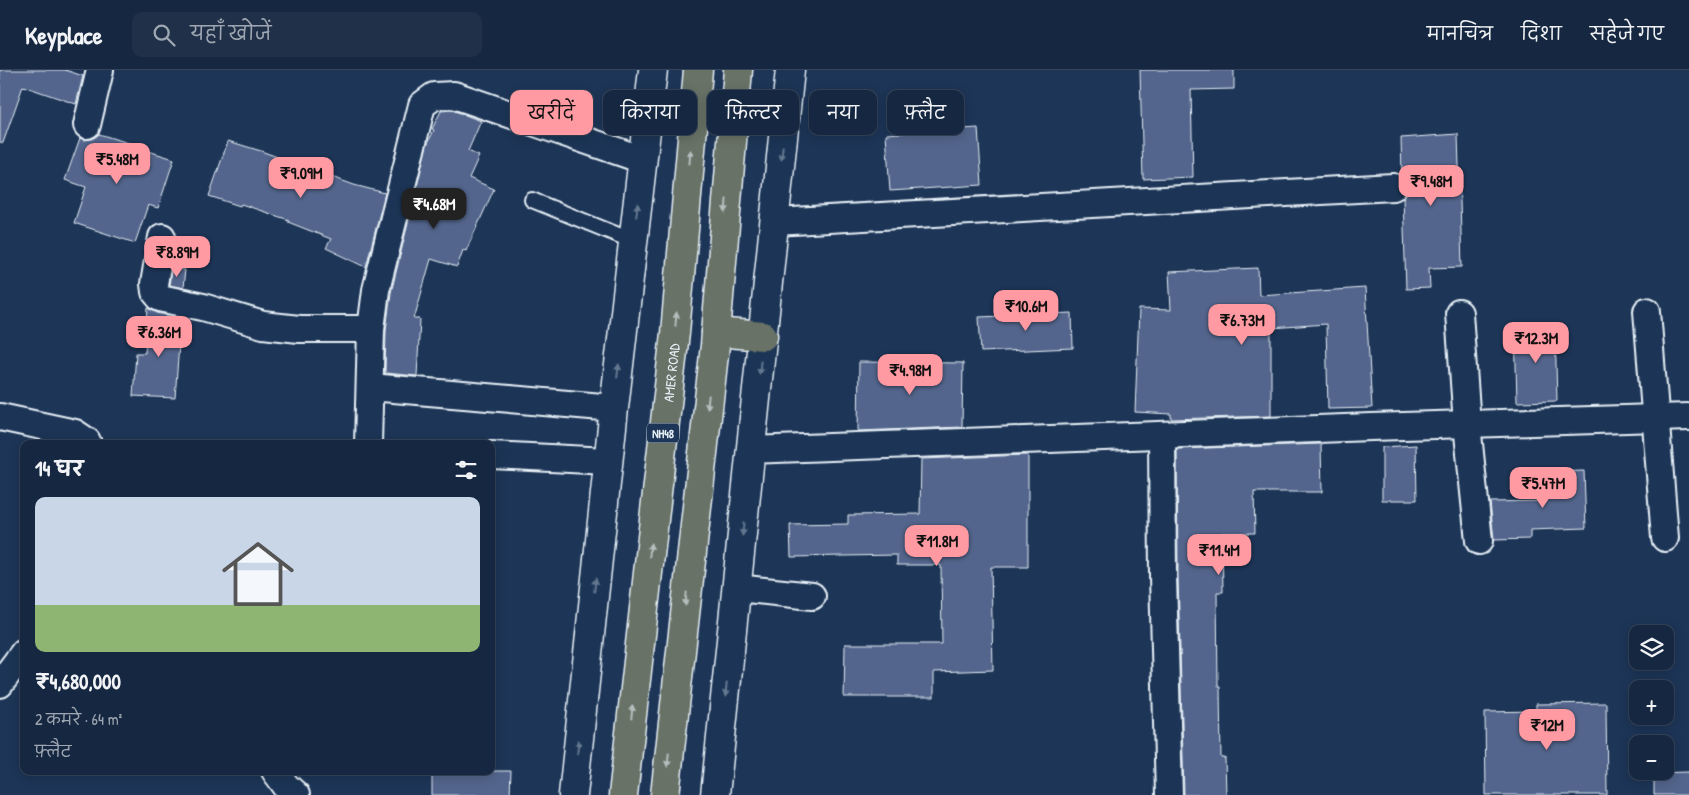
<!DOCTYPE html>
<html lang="hi">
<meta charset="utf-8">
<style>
body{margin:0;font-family:"Patrick Hand","Playpen Sans Deva",sans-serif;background:#1f3048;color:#f1f3f6;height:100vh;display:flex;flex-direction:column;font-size:19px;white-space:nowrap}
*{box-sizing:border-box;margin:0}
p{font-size:16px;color:#9ea6b1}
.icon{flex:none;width:28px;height:28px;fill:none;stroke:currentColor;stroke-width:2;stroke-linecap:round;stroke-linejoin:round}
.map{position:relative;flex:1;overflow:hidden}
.details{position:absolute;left:20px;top:370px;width:475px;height:335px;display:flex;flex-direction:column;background:#162841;border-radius:10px;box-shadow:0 2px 12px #0003,0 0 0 1px #35445a}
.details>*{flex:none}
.banner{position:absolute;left:510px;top:20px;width:475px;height:45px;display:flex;gap:10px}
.fabs{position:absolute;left:1629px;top:555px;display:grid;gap:10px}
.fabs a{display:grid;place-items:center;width:45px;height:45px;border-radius:10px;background:#162841;box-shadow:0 2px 12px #0003,0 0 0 1px #35445a;font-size:25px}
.price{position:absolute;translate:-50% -42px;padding:0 11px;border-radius:10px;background:#ff9aa2;color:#111;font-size:16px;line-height:32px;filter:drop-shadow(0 1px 2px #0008)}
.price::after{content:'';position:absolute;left:50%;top:30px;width:15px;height:11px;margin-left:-8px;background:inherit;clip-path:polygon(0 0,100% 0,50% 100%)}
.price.on{background:#222;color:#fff}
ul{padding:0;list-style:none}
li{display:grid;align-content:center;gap:10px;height:265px;padding:0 15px}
li span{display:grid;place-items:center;height:155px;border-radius:10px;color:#555}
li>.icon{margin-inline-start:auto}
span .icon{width:90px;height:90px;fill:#fffc;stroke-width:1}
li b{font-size:21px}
h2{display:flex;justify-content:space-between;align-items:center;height:60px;padding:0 15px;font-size:21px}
.tag{padding:0 18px;border-radius:10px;background:#162841;box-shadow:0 2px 12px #0003,0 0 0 1px #35445a;font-size:18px;line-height:45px}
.tag.on{background:#ff9aa2;color:#111}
header{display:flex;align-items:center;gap:30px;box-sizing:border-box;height:70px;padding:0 25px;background:#162841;border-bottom:1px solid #35445a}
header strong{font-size:24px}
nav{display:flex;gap:28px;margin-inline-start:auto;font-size:18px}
.search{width:350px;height:45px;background:#1f3048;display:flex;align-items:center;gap:12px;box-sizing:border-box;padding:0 18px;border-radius:10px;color:#9ea6b1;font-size:19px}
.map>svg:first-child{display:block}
</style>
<header>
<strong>Keyplace</strong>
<div class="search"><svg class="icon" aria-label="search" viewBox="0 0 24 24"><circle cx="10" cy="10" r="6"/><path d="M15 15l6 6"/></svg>यहाँ खोजें</div>
<nav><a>मानचित्र</a><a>दिशा</a><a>सहेजे गए</a></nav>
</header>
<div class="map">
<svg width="1689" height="725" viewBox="0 0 1689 725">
<rect width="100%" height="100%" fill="#1d3557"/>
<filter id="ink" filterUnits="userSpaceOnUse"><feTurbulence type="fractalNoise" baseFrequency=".02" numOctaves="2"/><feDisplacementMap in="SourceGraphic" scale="10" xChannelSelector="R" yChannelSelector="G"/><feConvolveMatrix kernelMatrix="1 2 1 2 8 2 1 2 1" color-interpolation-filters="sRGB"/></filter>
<g filter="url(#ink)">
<g fill="#52658c" stroke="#e8f1f8">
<polygon points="0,0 65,0 83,6 76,34 23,16 3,73 0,72"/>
<polygon points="1140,0 1234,0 1234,19 1191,20 1193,107 1143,109"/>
<polygon points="452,40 481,51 468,81 479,86 469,108 494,119 466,181 463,180 457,197 431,189 414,249 420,249 417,306 385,303 386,260 391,223 427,75 434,60 432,59 441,41"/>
<polygon points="978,58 982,115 890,121 886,64"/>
<polygon points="99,64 145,78 145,80 174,89 158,138 148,135 135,173 74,153 86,117 65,110 80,68 84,70 91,69"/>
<polygon points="1458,64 1462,197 1429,198 1430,218 1406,219 1403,128 1407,123 1408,117 1406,109 1402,105 1401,68"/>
<polygon points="228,71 261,81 354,115 385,123 366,197 326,178 331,169 288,152 289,150 241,134 240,136 209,126"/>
<polygon points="172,197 185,200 183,218 169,215"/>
<polygon points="1258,198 1259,225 1365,218 1372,338 1328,339 1326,254 1271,258 1271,346 1171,349 1171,344 1135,342 1139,239 1171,240 1169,202"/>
<polygon points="148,238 157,243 181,248 175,328 133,326 136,283 145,283"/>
<polygon points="1072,243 1073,278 981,282 979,247"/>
<polygon points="1555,257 1557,331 1517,332 1515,258"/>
<polygon points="859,292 963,293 962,357 858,361"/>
<polygon points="1321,374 1322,422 1254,422 1255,463 1222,463 1223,522 1217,522 1218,616 1220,616 1221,688 1225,688 1226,725 1184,725 1178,506 1177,379"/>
<polygon points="1416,375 1417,430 1382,430 1382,377"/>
<polygon points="1028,385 1028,497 991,497 993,600 934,602 934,627 844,627 845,574 942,574 941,495 897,495 897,485 791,487 790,455 848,454 848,445 920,444 921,389"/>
<polygon points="1584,401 1586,458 1530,460 1530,469 1494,470 1490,432 1547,431 1546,402"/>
<polygon points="1606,633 1607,725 1486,725 1485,642 1536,641 1536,634"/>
<polygon points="432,701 511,701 510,725 432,725"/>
<polygon points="1689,702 1689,725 1654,725 1654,703"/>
</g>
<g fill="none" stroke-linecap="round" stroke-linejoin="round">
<defs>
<polyline id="service" points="532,130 633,171"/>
<g id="minor">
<polyline points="87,55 100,0"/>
<polyline points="775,152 1393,117"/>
<polyline points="162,167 154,214 155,222 160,228 203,237 263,255 299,259 371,259"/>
<polyline points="1647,241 1665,468"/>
<polyline points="1459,243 1467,354 1479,471"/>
<polyline points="370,317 614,338"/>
<polyline points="0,347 75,363 87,371 88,374"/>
<polyline points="1162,365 1163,506 1169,725"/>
<polyline points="368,374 371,259 376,220 422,35 434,26 454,25 643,90"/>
<polyline points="751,380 1371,357 1689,347"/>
<polyline points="491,385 608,391"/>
<polyline points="737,518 812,526"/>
<polyline points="0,614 24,582"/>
<polyline points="275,701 286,716 296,725"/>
</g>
<g id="tertiary">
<polyline points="573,725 614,338 653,0"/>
<polyline points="715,725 790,0"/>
</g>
<g id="trunk">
<polyline points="716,262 763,266"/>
<path id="s1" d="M623,725L675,263L698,0"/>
<polyline points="665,725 715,275 738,0"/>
</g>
</defs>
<use href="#service" stroke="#e8f1f8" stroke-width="18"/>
<use href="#minor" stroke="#e8f1f8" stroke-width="30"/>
<use href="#tertiary" stroke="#e8f1f8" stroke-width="31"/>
<use href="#trunk" stroke="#e8f1f8" stroke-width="31"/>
<use href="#service" stroke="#1d3557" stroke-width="14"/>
<use href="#minor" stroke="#1d3557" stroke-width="26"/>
<use href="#tertiary" stroke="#1d3557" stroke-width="28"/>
<use href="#trunk" stroke="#687266" stroke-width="28"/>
</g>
<defs><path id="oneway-solid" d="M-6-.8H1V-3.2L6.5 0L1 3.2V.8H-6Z" transform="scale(1.25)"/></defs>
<g fill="#64778f">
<use href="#oneway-solid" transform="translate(782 83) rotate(96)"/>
<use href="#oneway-solid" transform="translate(637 140) rotate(-83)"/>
<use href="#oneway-solid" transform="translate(760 297) rotate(96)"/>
<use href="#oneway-solid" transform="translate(618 301) rotate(-83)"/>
<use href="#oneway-solid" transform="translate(743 459) rotate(96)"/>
<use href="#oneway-solid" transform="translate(595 515) rotate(-84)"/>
<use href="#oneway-solid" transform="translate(726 620) rotate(96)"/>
<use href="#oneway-solid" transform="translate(578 677) rotate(-84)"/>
</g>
<g fill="#b5bebe">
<use href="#oneway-solid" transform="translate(690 87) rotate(-85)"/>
<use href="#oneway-solid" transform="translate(726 136) rotate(95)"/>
<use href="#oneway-solid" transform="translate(676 249) rotate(-85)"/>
<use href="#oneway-solid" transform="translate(708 332) rotate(96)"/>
<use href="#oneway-solid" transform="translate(650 480) rotate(-84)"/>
<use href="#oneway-solid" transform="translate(686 529) rotate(96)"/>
<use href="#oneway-solid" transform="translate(632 642) rotate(-84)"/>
<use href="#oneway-solid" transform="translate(668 690) rotate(96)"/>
</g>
</g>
<g text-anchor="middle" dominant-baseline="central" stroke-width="4" stroke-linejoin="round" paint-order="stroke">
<rect fill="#1d3557" stroke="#abb9c8" stroke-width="1" x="647" y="353.5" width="32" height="19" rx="4"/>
<g font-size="12" font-weight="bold" fill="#e8f1f8">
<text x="663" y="363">NH48</text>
</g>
<g font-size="14" fill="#e8f1f8" stroke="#1d3557">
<text stroke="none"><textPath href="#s1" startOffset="425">AMER ROAD</textPath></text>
</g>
</g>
</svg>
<div class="fabs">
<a><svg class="icon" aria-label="layers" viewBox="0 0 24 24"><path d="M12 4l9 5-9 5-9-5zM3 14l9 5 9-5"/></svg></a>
<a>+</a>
<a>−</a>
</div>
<b class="price" style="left:117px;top:115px">₹5.48M</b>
<b class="price" style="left:301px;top:129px">₹9.09M</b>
<b class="price" style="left:1431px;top:137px">₹9.48M</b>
<b class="price on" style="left:434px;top:160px">₹4.68M</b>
<b class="price" style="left:177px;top:208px">₹8.89M</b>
<b class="price" style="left:1026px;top:262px">₹10.6M</b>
<b class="price" style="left:1242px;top:276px">₹6.73M</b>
<b class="price" style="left:159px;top:288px">₹6.36M</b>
<b class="price" style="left:1536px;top:294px">₹12.3M</b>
<b class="price" style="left:910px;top:326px">₹4.98M</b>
<b class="price" style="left:1543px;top:439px">₹5.47M</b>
<b class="price" style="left:937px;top:497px">₹11.8M</b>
<b class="price" style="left:1219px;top:506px">₹11.4M</b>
<b class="price" style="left:1547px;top:681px">₹12M</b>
<div class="banner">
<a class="tag on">खरीदें</a>
<a class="tag">किराया</a>
<a class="tag">फ़िल्टर</a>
<a class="tag">नया</a>
<a class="tag">फ़्लैट</a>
</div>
<section class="details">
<h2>14 घर<svg class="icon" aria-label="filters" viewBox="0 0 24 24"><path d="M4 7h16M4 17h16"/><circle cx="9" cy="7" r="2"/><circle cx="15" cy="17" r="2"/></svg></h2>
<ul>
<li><span style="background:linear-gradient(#c9d6e8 70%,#8fb573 0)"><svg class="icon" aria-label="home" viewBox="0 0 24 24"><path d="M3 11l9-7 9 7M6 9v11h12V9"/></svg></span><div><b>₹4,680,000</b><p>2 कमरे · 64 m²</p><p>फ़्लैट</p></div></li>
</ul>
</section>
</div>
